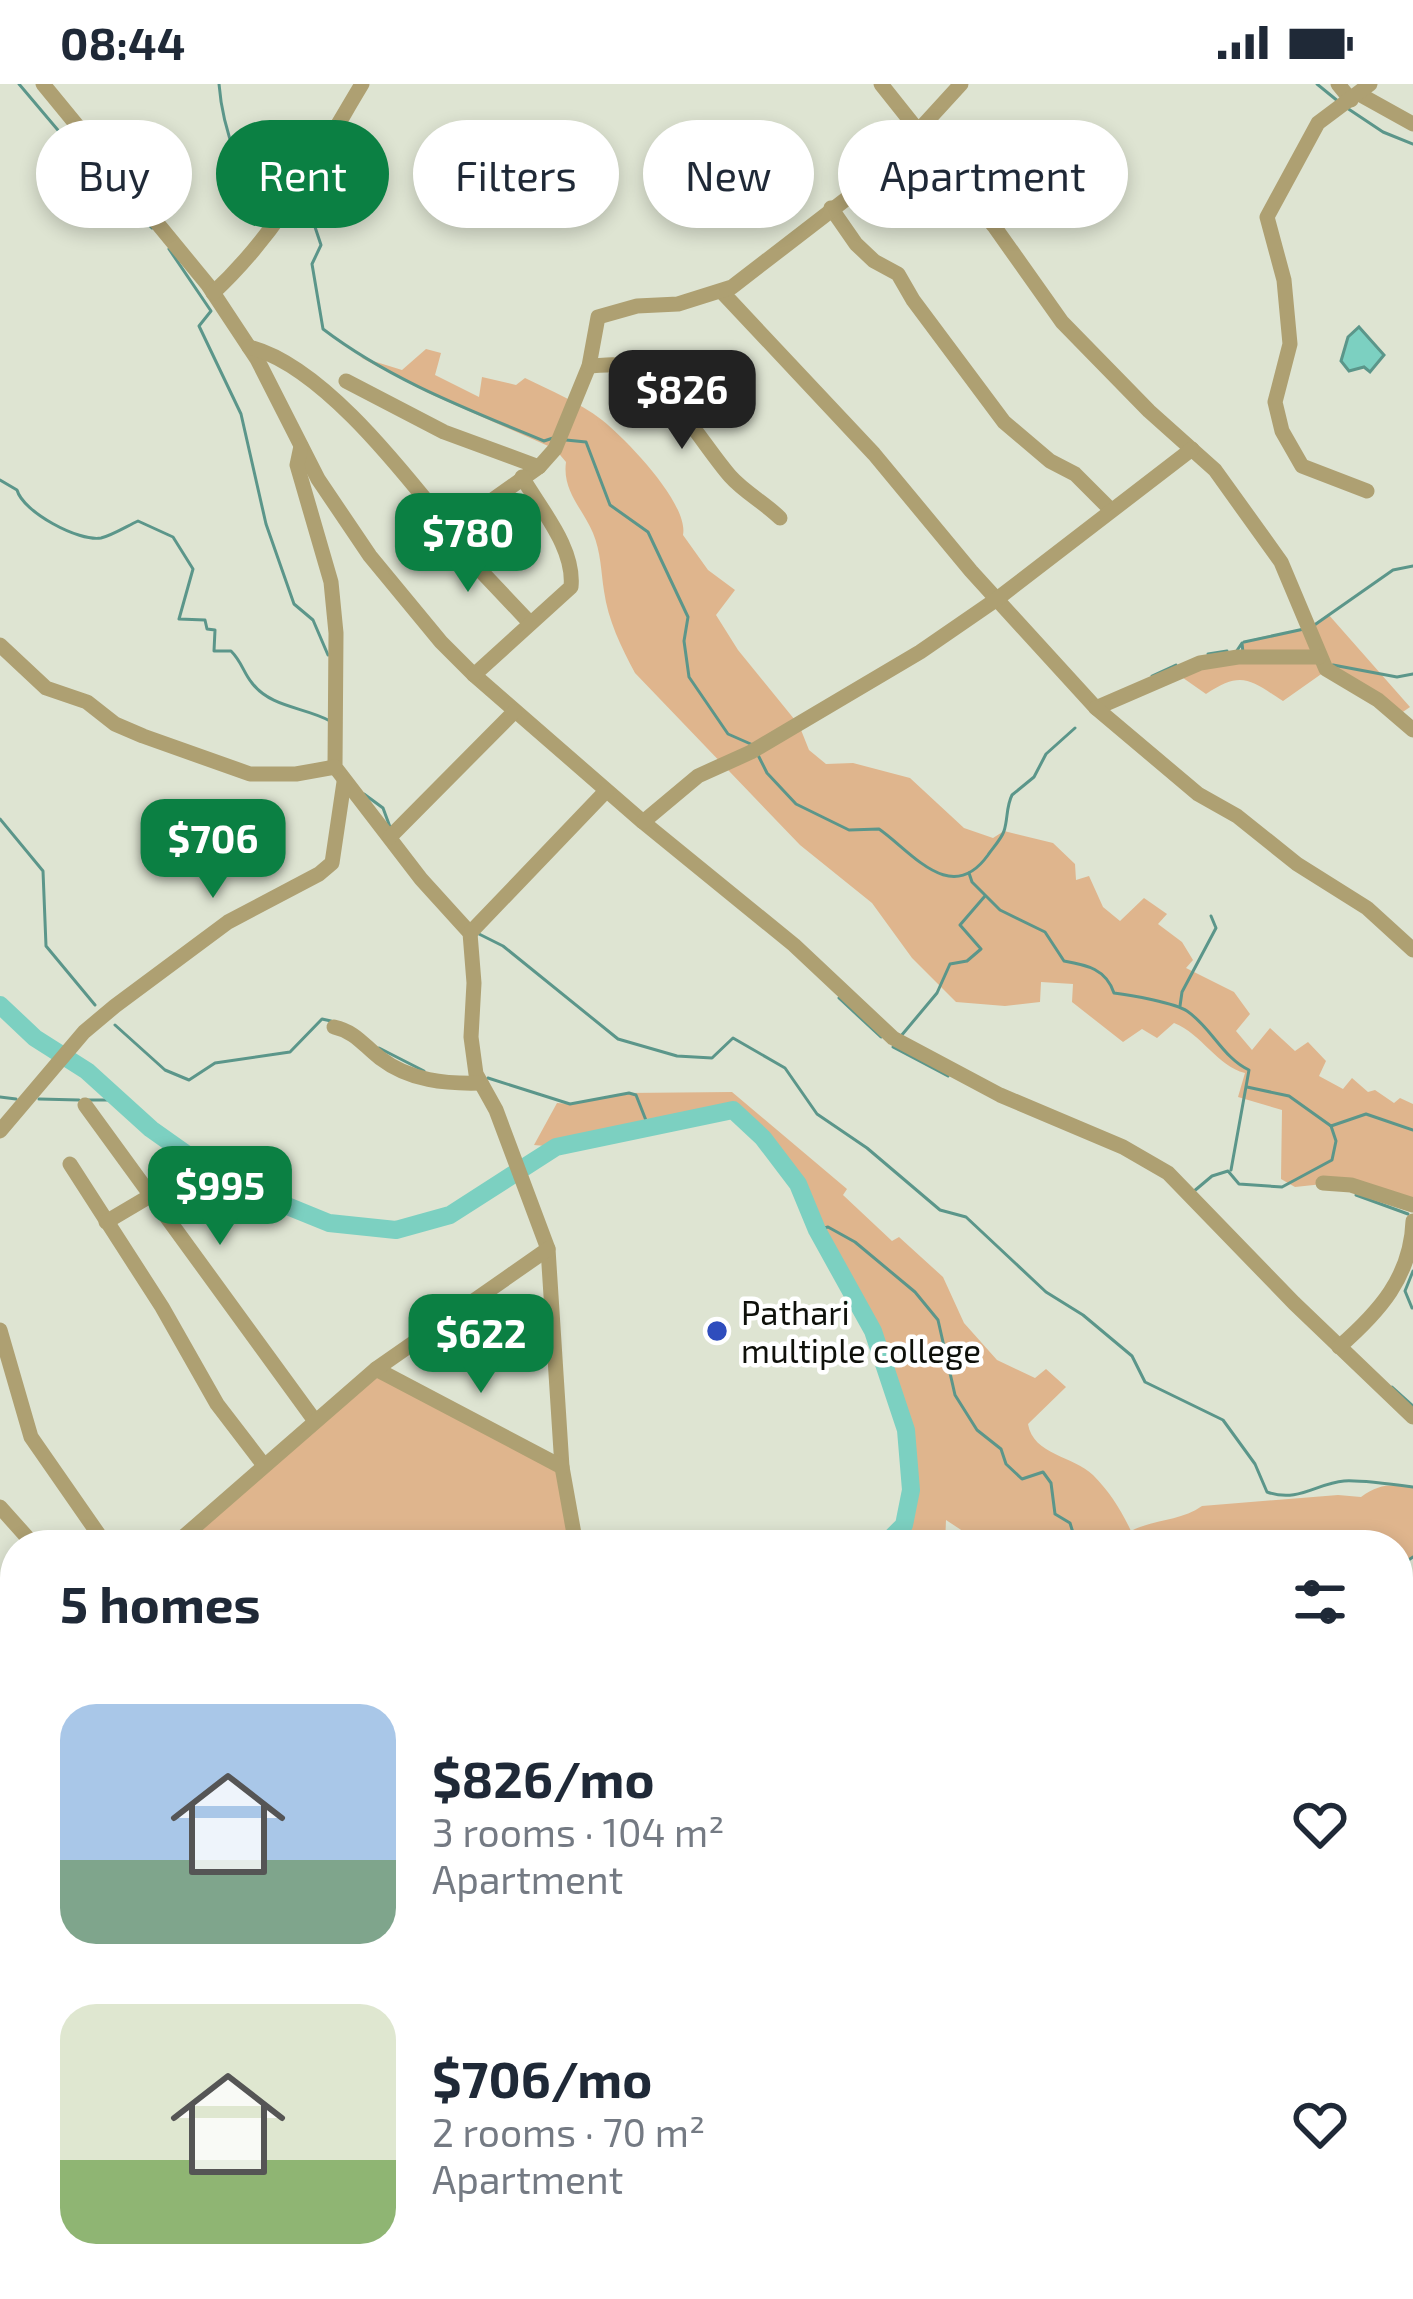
<!DOCTYPE html>
<meta charset="utf-8">
<style>
body{margin:0;font-family:"Exo 2",sans-serif;background:#f6f6f7;color:#1f2937;height:100vh;display:flex;flex-direction:column;font-size:45px;white-space:nowrap}
*{box-sizing:border-box;margin:0}
p{font-size:39px;color:#747a83}
.icon{flex:none;width:66px;height:66px;fill:none;stroke:currentColor;stroke-width:2;stroke-linecap:round;stroke-linejoin:round}
.map{position:relative;flex:1;overflow:hidden}
.sheet{position:absolute;left:0px;top:1446px;width:1413px;height:771px;display:flex;flex-direction:column;background:#fff;border-radius:48px 48px 0 0;box-shadow:0 6px 18px #0003}
.sheet>*{flex:none}
.guide{position:absolute;left:36px;top:36px;width:1341px;height:108px;display:flex;gap:24px}
.price{position:absolute;translate:-50% -102px;padding:0 27px;border-radius:24px;background:#0b8043;color:#fff;font-size:39px;line-height:78px;filter:drop-shadow(0 3px 6px #0008)}
.price::after{content:'';position:absolute;left:50%;top:72px;width:36px;height:27px;margin-left:-18px;background:inherit;clip-path:polygon(0 0,100% 0,50% 100%)}
.price.active{background:#222;color:#fff}
ul{padding:0;list-style:none}
li{display:flex;align-items:center;gap:36px;height:300px;padding:0 60px}
li span{display:grid;place-items:center;flex:none;width:336px;height:240px;border-radius:36px;color:#555}
li>.icon{margin-inline-start:auto}
span .icon{width:144px;height:144px;fill:#fffc;stroke-width:1}
li b{font-size:51px}
h2{display:flex;justify-content:space-between;align-items:center;height:144px;padding:0 60px;font-size:51px}
.chip{padding:0 42px;border-radius:54px;background:#fff;box-shadow:0 6px 18px #0003;font-size:42px;line-height:108px}
.chip.active{background:#0b8043;color:#fff}
.status{display:flex;justify-content:space-between;align-items:center;height:84px;padding:0 60px;background:#fff;direction:ltr}
.status svg{height:33px;fill:currentColor}
.map>svg:first-child{display:block}
</style>
<div class="status"><b>08:44</b><svg viewBox="0 0 49 12"><path d="M0 12V9h3v3zM5 12V6h3v6zM10 12V3h3v9zM15 12V0h3v12zM26 1h20v11H26zM47 4h2v5h-2z"/></svg></div>
<div class="map">
<svg width="1413" height="2215" viewBox="0 0 1413 2215">
<rect width="100%" height="100%" fill="#dee4d2"/>
<g fill="#dfb58d">
<path d="M426,265L441,269L435,291L479,313L482,293L516,301L525,294C551,307 579,318 602,336C626,355 689,420 683,451L708,486L735,506L716,531L738,566L799,641L809,666L826,680L853,679L910,694L964,744L993,754L1004,747L1053,759L1075,780L1076,796L1089,792L1103,823L1120,837L1144,814L1167,830L1158,840L1182,858L1193,876L1186,884L1234,908L1250,930L1236,947L1252,966L1270,944L1295,967L1308,958L1326,977L1319,992L1343,1005L1352,994L1368,1008L1375,1006L1394,1019L1400,1014L1413,1020V1121L1323,1100L1295,1103L1281,1095L1282,1026L1238,1013L1245,989C1217,982 1202,950 1174,939L1157,954L1142,945L1123,958L1072,918L1073,900L1041,898L1040,918L1005,922L956,918L912,874L872,819L800,761L635,589C621,563 608,536 604,507C601,488 601,468 593,449C583,425 562,407 566,378L555,365L428,309L360,273L402,286Z"/>
<path d="M1328,530L1410,623L1397,632L1327,586L1283,617C1250,596 1242,586 1206,610L1176,589L1244,572L1242,559C1272,546 1302,553 1328,530Z"/>
<path d="M732,1008L847,1105L843,1111L892,1157L899,1153L943,1193L964,1239L997,1276L1035,1294L1046,1285L1066,1303L1028,1340C1033,1371 1074,1372 1093,1391C1110,1408 1121,1426 1131,1447C1154,1435 1181,1437 1202,1422L1338,1411L1361,1413C1380,1400 1390,1400 1413,1403V1473L1398,1483V1461H984L946,1436L945,1461H884L904,1441L911,1406L906,1346L873,1247L817,1146L798,1100L763,1054L732,1026L556,1063L534,1061L557,1019L570,1020L626,1009Z"/>
<polygon points="376,1285 562,1383 576,1461 174,1461"/>
<polygon points="1413,1575 1413,1902 1398,1902 1398,1582"/>
</g>
<polygon fill="#c49465" points="1398,1902 1413,1902 1413,2115 1398,2119"/>
<polygon fill="#7cd0c1" stroke="#5b968a" stroke-width="3" points="1359,243 1384,271 1370,288 1364,283 1349,287 1341,277 1348,253"/>
<g fill="none" stroke-linecap="round" stroke-linejoin="round">
<g stroke="#5b968a" stroke-width="3">
<polyline points="19,0 95,90 152,144"/>
<path d="M219,0C222,39 242,110 276,131"/>
<polyline points="1317,0 1339,18"/>
<polyline points="1347,24 1383,48 1413,60"/>
<path d="M285,138L298,134L314,140L321,161L312,180L323,245C390,296 467,325 544,357L553,354"/>
<polyline points="169,165 211,227 199,242 241,330 266,440 294,520 313,536 328,571"/>
<polyline points="566,356 586,358 610,421 648,448 688,533 684,557 689,593 728,650 753,661"/>
<path d="M0,396L17,406C23,428 79,458 101,454C113,451 127,442 138,437L173,453L193,485L179,535L205,536L207,545L215,546L214,567H231C242,578 243,588 252,599C271,624 305,623 330,637"/>
<polyline points="1313,542 1393,486 1413,482"/>
<polyline points="1244,558 1304,545"/>
<polyline points="1236,568 1242,559 1243,569"/>
<polyline points="1208,570 1227,567"/>
<polyline points="1333,581 1397,593 1413,590"/>
<polyline points="1152,592 1176,581"/>
<path d="M757,669L767,689L796,720L849,746L879,745C911,767 951,823 988,771C992,765 1002,754 1004,747C1008,735 1006,723 1012,711L1034,693L1046,670L1075,644"/>
<polyline points="364,710 383,724 390,743"/>
<polyline points="0,735 43,787 46,862 95,921"/>
<path d="M969,789L972,798L1000,826L1045,848L1064,877C1087,881 1106,885 1114,909C1131,911 1175,919 1187,927C1211,943 1223,974 1249,986L1231,1086"/>
<path d="M479,850L503,862L618,955L677,972L712,974L733,954L785,984L817,1030L867,1064L940,1126L966,1133L1046,1208L1083,1231L1132,1272L1145,1298L1223,1336L1255,1380L1267,1408C1299,1419 1317,1399 1344,1397C1358,1396 1398,1401 1413,1403"/>
<polyline points="839,914 881,953"/>
<polyline points="1180,922 1182,908 1216,844 1211,832"/>
<polyline points="115,941 165,986 189,996 215,979 290,968 322,935 331,937"/>
<polyline points="901,952 937,909 950,880 967,877 981,865 960,841 985,812"/>
<polyline points="893,963 948,992"/>
<polyline points="379,964 424,987"/>
<polyline points="488,994 570,1020 629,1009 636,1011 649,1044"/>
<polyline points="1247,1003 1289,1012 1331,1042 1366,1030 1413,1046"/>
<polyline points="0,1013 16,1015"/>
<polyline points="39,1015 79,1016"/>
<polyline points="89,1016 123,1016"/>
<polyline points="1193,1108 1212,1092 1228,1087 1239,1100 1282,1103 1332,1076 1336,1057 1331,1042"/>
<polyline points="1356,1111 1408,1130"/>
<polyline points="817,1146 828,1143 855,1158 915,1208 938,1236 955,1311 977,1346 1001,1365 1006,1380 1022,1395 1043,1388 1051,1399 1055,1430 1070,1439 1074,1452 1072,1461"/>
<polyline points="1412,1224 1405,1207 1413,1187"/>
<polyline points="1392,1303 1413,1322"/>
<polyline points="1398,1483 1413,1473"/>
<polyline points="0,1571 15,1569"/>
<polyline points="1398,1582 1413,1575"/>
<polyline points="1398,1675 1413,1676"/>
</g>
<g stroke="#7cd0c1" stroke-width="18">
<polyline points="0,921 35,954 87,987 151,1045 223,1096 329,1139 396,1146 450,1131 556,1063 733,1026 763,1054 798,1100 817,1146 873,1247 906,1346 911,1406 904,1441 884,1461"/>
<polyline points="1398,2138 1410,2167 1413,2200"/>
</g>
<g stroke="#aea072" stroke-width="15">
<polyline points="43,0 208,201 257,275 318,395 370,472 441,558 473,590 643,738 794,861 893,954 1000,1011 1123,1063 1168,1089 1294,1219 1413,1333"/>
<polyline points="881,0 994,142 1062,238 1149,327 1215,386 1281,478 1326,585 1378,616 1413,646"/>
<polyline points="1338,0 1351,16"/>
<polyline points="1359,10 1413,40"/>
<polyline points="918,47 961,0"/>
<polyline points="831,124 856,160 874,177 898,190 913,216 1004,338 1050,377 1075,390 1110,425"/>
<polyline points="722,208 874,370 971,487 1096,624 1200,579 1238,573 1319,573"/>
<path d="M213,209C278,149 317,75 362,0"/>
<path d="M249,263C322,281 404,389 450,446L539,383L555,365L589,282L598,233L637,222L678,220L732,203L924,55"/>
<path d="M589,282C597,282 609,280 617,281C664,289 701,359 730,392C744,408 765,419 780,434"/>
<polyline points="346,297 444,348 539,383"/>
<polyline points="301,362 297,381 331,498 336,549 335,683 421,795 470,849 474,899 471,953 476,990 496,1026 548,1165 562,1383 576,1461"/>
<polyline points="1367,407 1302,382 1282,347 1275,318 1290,260 1284,196 1267,133 1318,39 1370,0"/>
<polyline points="450,446 480,486 530,539"/>
<polyline points="0,561 46,604 87,618 115,640 143,652 250,690 296,690 335,683"/>
<path d="M474,591L571,503C575,464 541,426 522,393"/>
<polyline points="1096,624 1198,710 1237,732 1297,780 1367,824 1413,866"/>
<polyline points="643,738 698,692 751,668 920,568 997,515 1192,365"/>
<polyline points="390,753 514,628"/>
<polyline points="470,849 606,707"/>
<path d="M334,943C356,948 363,961 380,974C410,997 446,1000 481,999"/>
<polyline points="85,1021 315,1337"/>
<polyline points="0,1047 84,948 115,922 228,838 319,790 332,779 344,698"/>
<polyline points="70,1080 162,1223 217,1320 263,1380"/>
<polyline points="1323,1099 1351,1101 1413,1121"/>
<polyline points="106,1138 150,1112"/>
<polyline points="0,1246 31,1353 106,1461"/>
<path d="M1339,1263C1379,1228 1411,1193 1413,1137"/>
<polyline points="376,1285 562,1383"/>
<polyline points="0,1423 34,1461"/>
<polyline points="174,1461 376,1285 548,1165"/>
<polyline points="0,1614 15,1600"/>
<polyline points="0,1882 15,1869"/>
<polyline points="0,1902 15,1916"/>
<polyline points="0,2092 15,2078"/>
<polyline points="1398,2119 1413,2115"/>
<polyline points="0,2151 7,2157 15,2151"/>
<polyline points="283,2202 294,2215"/>
<polyline points="573,2202 580,2215"/>
<polyline points="797,2202 809,2215"/>
<polyline points="928,2202 939,2215"/>
<polyline points="16,2215 38,2202"/>
<polyline points="402,2215 451,2205 499,2215"/>
<polyline points="888,2215 905,2202"/>
<polyline points="1164,2215 1234,2210 1252,2215"/>
</g>
<g stroke="#7e6918" stroke-width="21">
<polyline points="0,1681 15,1682"/>
<polyline points="1094,2202 1105,2215"/>
</g>
<polyline stroke="#685710" stroke-width="24" points="1392,2215 1413,2199"/>
</g>
<circle fill="#2f4dbd" stroke="#fff" stroke-width="4.5" cx="717" cy="1247" r="12"/>
<g text-anchor="middle" dominant-baseline="central" stroke-width="9" stroke-linejoin="round" paint-order="stroke">
<g font-size="33" fill="#0e100a" stroke="#fff" text-anchor="start">
<text x="741" y="1228">Pathari<tspan x="741" dy="38">multiple college</tspan></text>
</g>
</g>
</svg>
<b class="price active" style="left:682px;top:368px">$826</b>
<b class="price" style="left:468px;top:511px">$780</b>
<b class="price" style="left:213px;top:817px">$706</b>
<b class="price" style="left:220px;top:1164px">$995</b>
<b class="price" style="left:481px;top:1312px">$622</b>
<div class="guide">
<a class="chip">Buy</a>
<a class="chip active">Rent</a>
<a class="chip">Filters</a>
<a class="chip">New</a>
<a class="chip">Apartment</a>
</div>
<section class="sheet">
<h2>5 homes<svg class="icon" aria-label="filters" viewBox="0 0 24 24"><path d="M4 7h16M4 17h16"/><circle cx="9" cy="7" r="2"/><circle cx="15" cy="17" r="2"/></svg></h2>
<ul>
<li><span style="background:linear-gradient(#a9c7e8 65%,#7fa58c 0)"><svg class="icon" aria-label="home" viewBox="0 0 24 24"><path d="M3 11l9-7 9 7M6 9v11h12V9"/></svg></span><div><b>$826/mo</b><p>3 rooms · 104 m²</p><p>Apartment</p></div><svg class="icon" aria-label="heart" viewBox="0 0 24 24"><path d="M12 20l-8-8c-3-5 5-10 8-4 3-6 11-1 8 4z"/></svg></li>
<li><span style="background:linear-gradient(#dfe7d0 65%,#8fb573 0)"><svg class="icon" aria-label="home" viewBox="0 0 24 24"><path d="M3 11l9-7 9 7M6 9v11h12V9"/></svg></span><div><b>$706/mo</b><p>2 rooms · 70 m²</p><p>Apartment</p></div><svg class="icon" aria-label="heart" viewBox="0 0 24 24"><path d="M12 20l-8-8c-3-5 5-10 8-4 3-6 11-1 8 4z"/></svg></li>
</ul>
</section>
</div>
